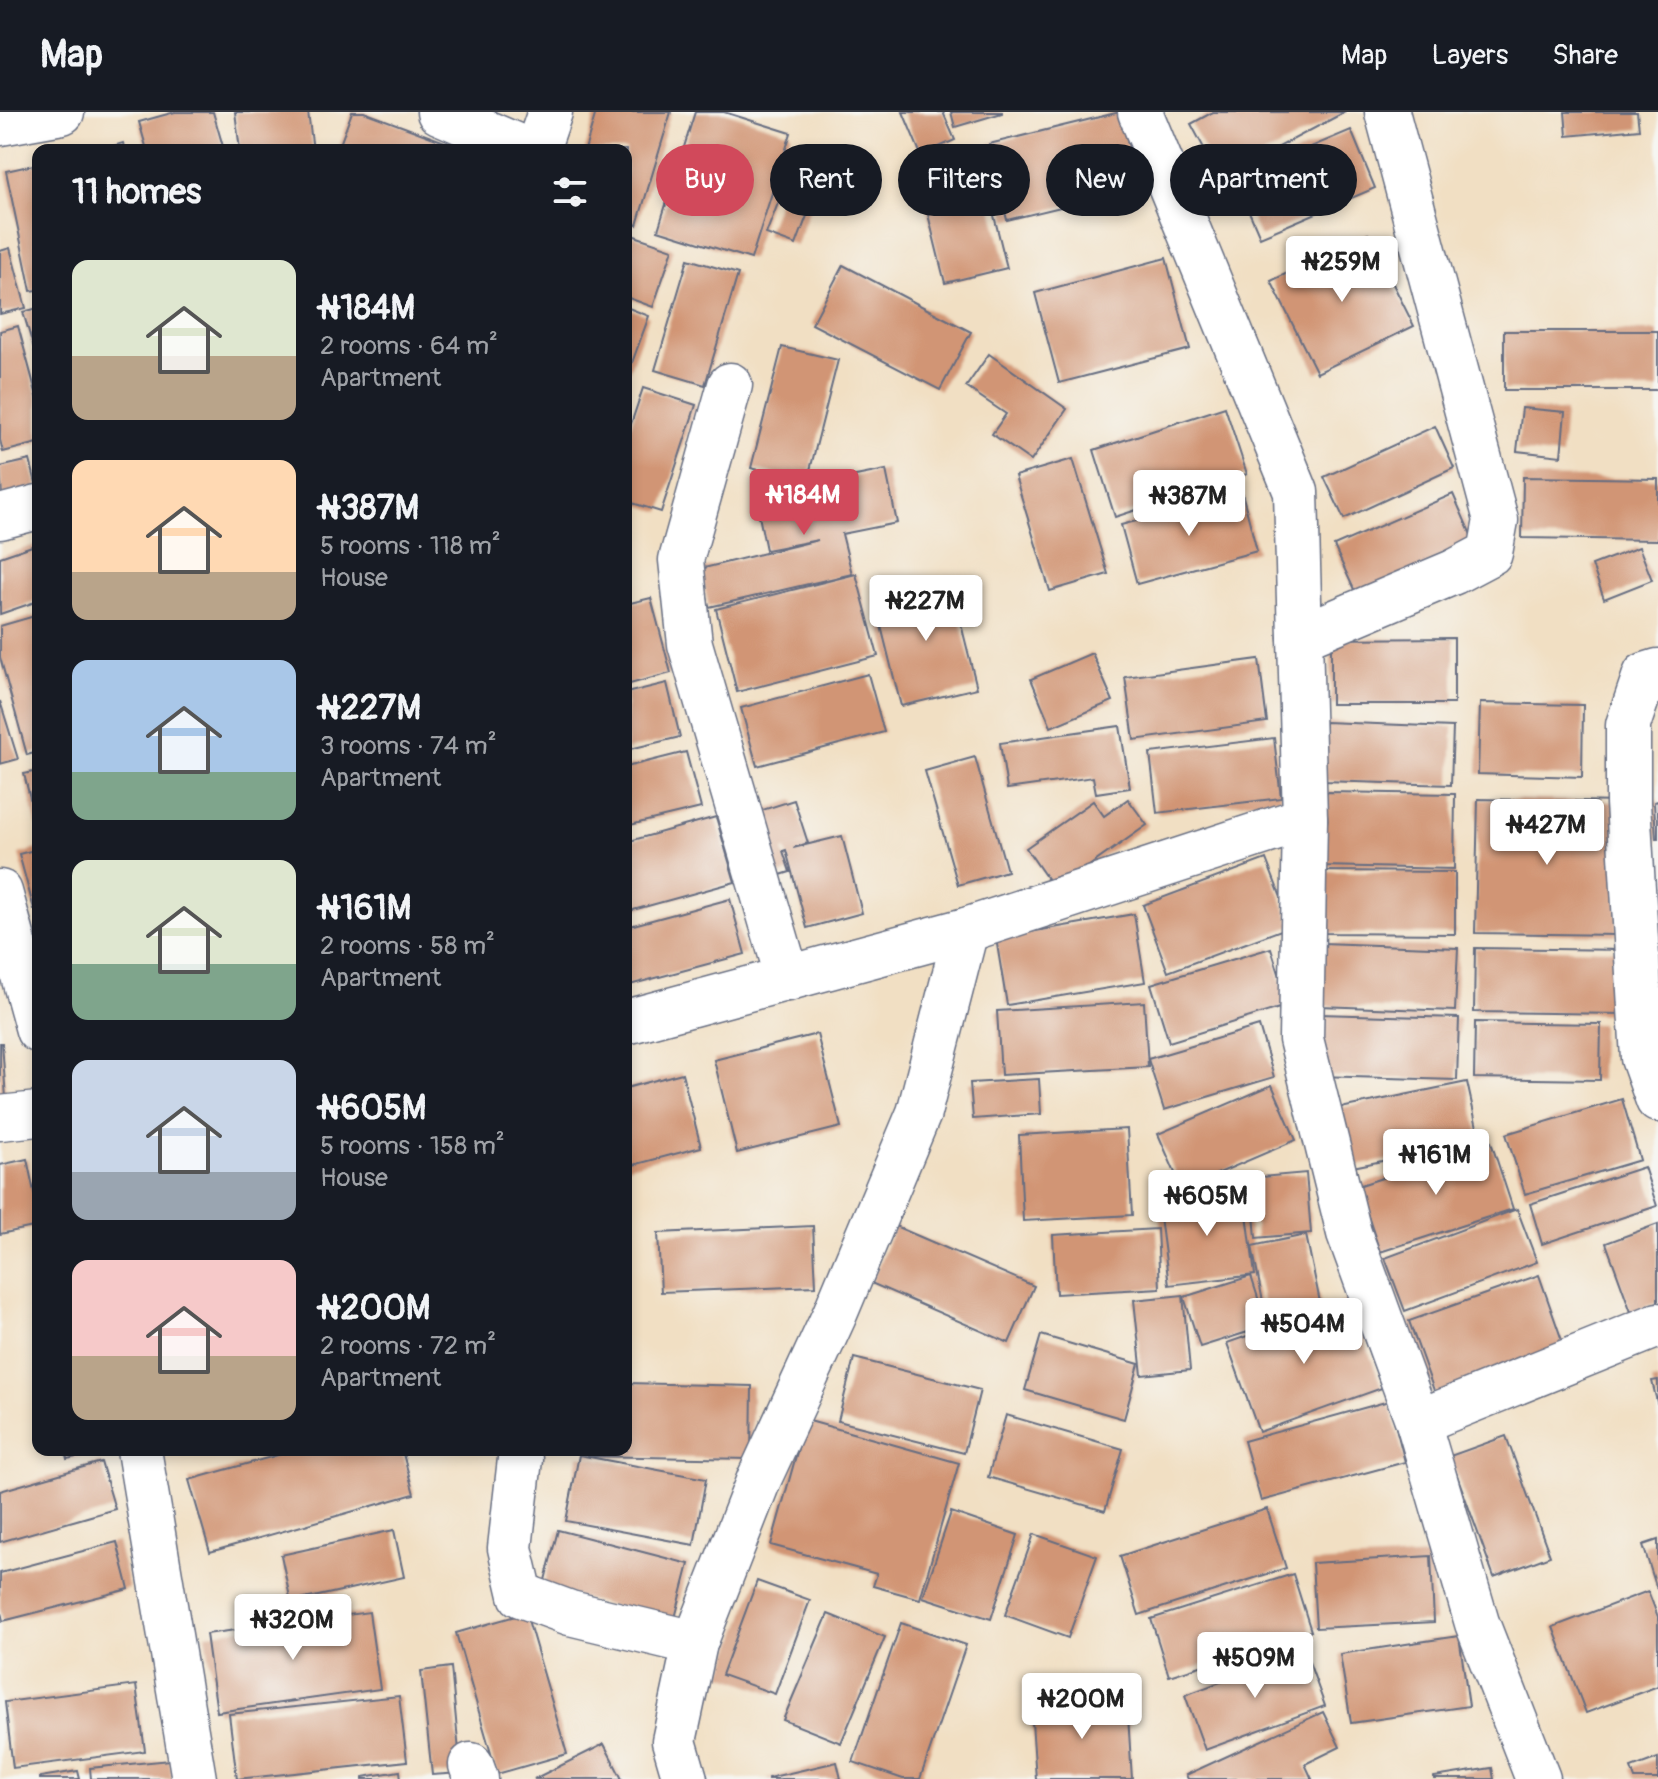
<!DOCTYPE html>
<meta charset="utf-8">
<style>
body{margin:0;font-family:Pangolin,sans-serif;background:#20242c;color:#f1f3f6;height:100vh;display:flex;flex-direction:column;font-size:30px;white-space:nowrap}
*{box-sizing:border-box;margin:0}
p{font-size:26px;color:#9ea1a6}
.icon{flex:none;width:44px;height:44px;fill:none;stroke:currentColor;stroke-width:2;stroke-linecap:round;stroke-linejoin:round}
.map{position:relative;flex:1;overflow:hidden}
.sheet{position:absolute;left:32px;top:32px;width:600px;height:1312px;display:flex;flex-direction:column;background:#171b24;border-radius:16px;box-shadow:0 4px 12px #0003}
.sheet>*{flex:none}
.hud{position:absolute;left:656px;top:32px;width:760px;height:72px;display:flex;gap:16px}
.price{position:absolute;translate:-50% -68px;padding:0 18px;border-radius:8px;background:#fff;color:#222;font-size:26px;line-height:52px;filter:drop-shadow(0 2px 4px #0008)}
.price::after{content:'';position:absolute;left:50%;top:48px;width:24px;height:18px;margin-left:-12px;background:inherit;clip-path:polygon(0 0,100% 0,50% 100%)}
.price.on{background:#d1495b;color:#fff}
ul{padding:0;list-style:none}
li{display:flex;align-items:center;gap:24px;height:200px;padding:0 40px}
li span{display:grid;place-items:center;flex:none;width:224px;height:160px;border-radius:16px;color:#555}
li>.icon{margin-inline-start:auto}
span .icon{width:96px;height:96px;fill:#fffc;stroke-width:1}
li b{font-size:34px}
h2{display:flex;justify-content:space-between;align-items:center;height:96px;padding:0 40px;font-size:34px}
.chip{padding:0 28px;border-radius:36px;background:#171b24;box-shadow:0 4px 12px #0003;font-size:28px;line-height:72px}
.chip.on{background:#d1495b;color:#fff}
header{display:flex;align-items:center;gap:48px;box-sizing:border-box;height:112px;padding:0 40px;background:#171b24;border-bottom:2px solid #363941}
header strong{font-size:38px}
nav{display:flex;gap:44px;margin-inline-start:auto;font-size:28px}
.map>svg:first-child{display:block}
</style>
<header>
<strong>Map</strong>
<nav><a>Map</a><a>Layers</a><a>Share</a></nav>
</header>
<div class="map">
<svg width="1658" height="1667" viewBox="0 0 1658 1667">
<rect width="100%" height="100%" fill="#f6f6f2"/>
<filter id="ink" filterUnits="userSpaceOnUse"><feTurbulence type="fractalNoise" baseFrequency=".0125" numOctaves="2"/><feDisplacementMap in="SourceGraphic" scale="16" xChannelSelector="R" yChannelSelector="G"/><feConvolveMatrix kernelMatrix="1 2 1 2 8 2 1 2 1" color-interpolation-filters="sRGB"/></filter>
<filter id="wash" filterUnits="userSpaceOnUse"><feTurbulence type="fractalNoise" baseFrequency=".006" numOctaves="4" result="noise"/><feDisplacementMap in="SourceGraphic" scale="32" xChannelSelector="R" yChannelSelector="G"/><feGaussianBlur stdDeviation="1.8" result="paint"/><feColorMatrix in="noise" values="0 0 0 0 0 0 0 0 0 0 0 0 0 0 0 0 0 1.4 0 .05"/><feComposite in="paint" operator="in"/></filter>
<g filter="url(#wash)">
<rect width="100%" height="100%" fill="#f1dfc3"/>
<g id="blocks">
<g fill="#d19575">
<polygon points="175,0 213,0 224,38 147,38 139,10"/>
<polygon points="235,0 308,0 313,38 240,38"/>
<polygon points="352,0 364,0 466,38 338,38"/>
<polygon points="596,0 671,0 637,113 626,110 626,38 585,38"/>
<polygon points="695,0 724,0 791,21 751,147 658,118"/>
<polygon points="903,0 943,0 955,28 921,43"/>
<polygon points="951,0 1002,0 1002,1 955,15"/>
<polygon points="1120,0 1139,76 1007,108 989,32"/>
<polygon points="1213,0 1345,0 1220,66 1191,12"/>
<polygon points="1565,0 1637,0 1639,17 1567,24"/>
<polygon points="1351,18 1375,76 1260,125 1235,67"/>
<polygon points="123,31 125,38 104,38 104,37"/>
<polygon points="38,52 38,178 31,179 6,59"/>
<polygon points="982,55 1007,156 945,171 920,70"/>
<polygon points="782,81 811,93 796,133 766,122"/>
<polygon points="626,121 673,137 653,195 626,185"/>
<polygon points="1368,122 1414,214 1317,261 1271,169"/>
<polygon points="10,136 26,196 0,202 0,139"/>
<polygon points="1166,146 1190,237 1059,271 1035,181"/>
<polygon points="688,147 738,162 705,273 655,258"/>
<polygon points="843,153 971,220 940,278 812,212"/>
<polygon points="626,195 649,204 629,259 626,257"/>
<polygon points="38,196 38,247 37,247 23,200"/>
<polygon points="18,214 38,288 38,331 3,340 0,328 0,219"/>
<rect x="1504" y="219" width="154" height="59"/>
<polygon points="782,235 838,248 807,370 751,356"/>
<polygon points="989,242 1067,297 1031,349 992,322 1006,302 966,275"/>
<polygon points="643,276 696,293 661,400 626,389 626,327"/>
<polygon points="1225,295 1247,362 1115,405 1094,338"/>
<polygon points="1522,296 1565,300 1561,344 1517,339"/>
<polygon points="1435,314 1454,356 1344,407 1324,365"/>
<polygon points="1073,347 1108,462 1050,479 1015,364"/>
<polygon points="30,348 37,375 2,384 0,355"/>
<polygon points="886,358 897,411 842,422 852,462 709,495 700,457 818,428 766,438 755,384"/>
<polygon points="1523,365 1658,367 1658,428 1522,426"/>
<polygon points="1242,381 1257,439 1137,472 1121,413"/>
<polygon points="1453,382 1475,432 1357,484 1334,434"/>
<polygon points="38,432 38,489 0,502 0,445"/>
<polygon points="1639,435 1652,468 1604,487 1592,453"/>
<polygon points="856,462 878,544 737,580 716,497"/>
<polygon points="950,468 977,576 901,594 874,486"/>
<polygon points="651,486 671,561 626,573 626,492"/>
<polygon points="38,503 38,640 27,643 0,545 0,514"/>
<polygon points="1454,526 1454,592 1331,592 1331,527"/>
<polygon points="1092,541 1113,589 1051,615 1031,567"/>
<polygon points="1259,547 1267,610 1134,628 1125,565"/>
<polygon points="868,562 884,620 757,654 741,596"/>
<polygon points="667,571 680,625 626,638 626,581"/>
<polygon points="0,589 18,647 0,652"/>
<polygon points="1480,591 1583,593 1582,665 1478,662"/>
<polygon points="1325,610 1453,615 1451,673 1323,669"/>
<polygon points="1120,614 1130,676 1096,681 1093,665 1007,677 1000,631"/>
<polygon points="1274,626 1281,686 1157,701 1150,641"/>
<polygon points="686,640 701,696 626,714 626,655"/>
<polygon points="975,645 1007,759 958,773 925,659"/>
<polygon points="38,659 38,714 37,714 24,662"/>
<polygon points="1326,680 1455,682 1454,757 1323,754"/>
<polygon points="1128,687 1147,713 1055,778 1026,736 1093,689 1104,704"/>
<polygon points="1478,687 1619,690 1617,823 1475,821"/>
<polygon points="794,688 808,731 793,736 842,724 862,801 807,816 786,738 783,739 790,760 771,766 750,702"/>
<polygon points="1658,689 1658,727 1656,727 1654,690"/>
<polygon points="716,705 735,770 626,800 626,730"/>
<polygon points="38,737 38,796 34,797 19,742"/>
<polygon points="1266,747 1292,814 1168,860 1143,793"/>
<polygon points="1323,759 1455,760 1455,822 1322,821"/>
<polygon points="730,787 745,842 626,874 626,815"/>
<polygon points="1134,802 1145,870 1007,893 996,826"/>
<polygon points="1322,831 1458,836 1455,899 1320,894"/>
<polygon points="1271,836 1289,893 1169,930 1151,872"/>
<polygon points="1475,836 1626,838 1624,902 1474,900"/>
<polygon points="1144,890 1148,955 1001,963 997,899"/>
<polygon points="1319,902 1459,906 1457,968 1317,964"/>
<polygon points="1475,910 1601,912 1600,968 1474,966"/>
<polygon points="1259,914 1274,965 1164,998 1148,947"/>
<polygon points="817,922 841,1015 737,1041 714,948"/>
<polygon points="0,931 2,931 7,1000 0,1001"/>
<polygon points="682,961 701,1035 626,1055 626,976"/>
<polygon points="1039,967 1041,1002 973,1007 970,971"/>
<polygon points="1467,970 1480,1029 1343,1057 1331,998"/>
<polygon points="1272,973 1296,1028 1182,1077 1158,1022"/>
<polygon points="1622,987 1640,1048 1525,1082 1506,1022"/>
<polygon points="1127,1017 1132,1103 1023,1109 1019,1023"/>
<polygon points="1491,1030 1513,1097 1380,1140 1358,1074"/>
<polygon points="27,1047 38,1099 38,1114 0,1122 0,1053"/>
<polygon points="1644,1055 1657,1094 1542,1132 1530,1092"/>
<polygon points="1306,1061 1311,1121 1256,1126 1251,1066"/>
<polygon points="1244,1079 1255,1163 1169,1173 1158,1090"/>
<polygon points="1517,1097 1537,1150 1405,1199 1385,1146"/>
<polygon points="1658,1112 1658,1190 1631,1200 1606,1131"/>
<polygon points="813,1114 816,1174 661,1180 658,1121"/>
<polygon points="895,1114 1034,1174 1009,1231 871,1171"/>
<polygon points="1157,1117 1160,1176 1056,1182 1053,1123"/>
<polygon points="1306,1123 1321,1195 1266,1205 1252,1134"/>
<polygon points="1539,1163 1566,1240 1436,1284 1409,1209"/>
<polygon points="1251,1164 1267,1214 1200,1235 1184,1185"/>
<polygon points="1183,1183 1190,1258 1142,1263 1134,1188"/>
<polygon points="1350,1188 1382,1276 1259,1320 1227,1231"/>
<polygon points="1041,1223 1139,1252 1124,1307 1025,1278"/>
<polygon points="854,1246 980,1278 964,1341 838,1309"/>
<polygon points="1658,1268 1658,1289 1657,1290 1652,1269"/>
<polygon points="626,1271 752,1274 751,1347 588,1344 588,1338 626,1338"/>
<polygon points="1389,1289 1405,1350 1261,1389 1244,1329"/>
<polygon points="1006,1303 1123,1337 1105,1399 988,1365"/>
<polygon points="806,1308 959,1351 920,1487 873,1474 877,1462 771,1433"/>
<polygon points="1506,1324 1550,1444 1494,1465 1450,1344"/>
<polygon points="65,1338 103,1338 103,1339 67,1347"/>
<polygon points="296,1338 402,1338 414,1382 210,1440 189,1368"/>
<polygon points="579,1343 706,1367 694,1433 566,1409"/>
<polygon points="101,1350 115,1397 0,1430 0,1379"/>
<polygon points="1267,1397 1286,1456 1139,1503 1120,1444"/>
<polygon points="951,1400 1018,1423 991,1507 923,1485"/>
<polygon points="394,1418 404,1465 291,1490 281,1443"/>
<polygon points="558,1418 689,1452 674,1510 543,1476"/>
<polygon points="1034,1422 1097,1444 1068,1526 1005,1503"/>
<polygon points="1658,1428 1658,1477 1657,1477 1643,1433"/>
<polygon points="117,1430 129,1477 3,1509 0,1496 0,1461"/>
<polygon points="1431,1444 1434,1510 1316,1516 1312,1451"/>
<polygon points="1293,1462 1311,1519 1169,1564 1151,1507"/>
<polygon points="757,1469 810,1488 775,1582 722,1563"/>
<polygon points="1648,1479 1658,1505 1658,1574 1586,1601 1553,1515"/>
<polygon points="369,1500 380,1577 217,1600 206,1522"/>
<polygon points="526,1501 567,1642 497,1662 456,1521"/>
<polygon points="828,1502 885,1525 841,1631 783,1608"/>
<polygon points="901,1511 966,1533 920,1667 903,1667 853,1650"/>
<polygon points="1459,1524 1469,1594 1351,1611 1340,1542"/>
<polygon points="1305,1539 1325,1594 1205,1638 1185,1583"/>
<polygon points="451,1555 461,1661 432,1663 421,1559"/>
<polygon points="136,1573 145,1639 13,1656 5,1590"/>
<polygon points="399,1584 407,1649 237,1667 229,1602"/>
<polygon points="1127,1588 1132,1667 1036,1667 1031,1595"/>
<polygon points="1323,1600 1340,1635 1305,1652 1312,1667 1188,1667 1186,1663"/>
<polygon points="604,1632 622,1667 534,1667"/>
<polygon points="1658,1646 1658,1667 1635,1667 1631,1656"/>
<polygon points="170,1648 172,1667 91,1667 90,1656"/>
<polygon points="837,1650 841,1667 768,1667 768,1666"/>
<polygon points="1492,1656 1494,1667 1434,1667 1434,1665"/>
<polygon points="78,1659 80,1667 40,1667 40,1665"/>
<polygon points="400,1659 401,1667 363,1667 363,1665"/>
</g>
</g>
</g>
<g filter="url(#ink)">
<use href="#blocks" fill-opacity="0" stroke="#666d81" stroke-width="2"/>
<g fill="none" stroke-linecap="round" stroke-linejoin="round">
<defs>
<g id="minor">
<polyline points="439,0 526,38"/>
<polyline points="1140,0 1296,380 1305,707 1301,927 1349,1121 1418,1310 1477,1511 1538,1667"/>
<polyline points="0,11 62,0"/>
<polyline points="537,38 550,0"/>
<polyline points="730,273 681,448 690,532 788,867"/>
<polyline points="0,405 38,395"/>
<polyline points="1300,525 1454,460 1490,441 1496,408 1387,0"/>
<polyline points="1658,559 1645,563 1628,613 1628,691 1643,946 1658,988"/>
<polyline points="0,780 38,918"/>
<polyline points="626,910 966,818 1305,707"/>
<polyline points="0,1006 38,1002"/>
<polyline points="1418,1310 1658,1213"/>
<polyline points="139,1338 194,1667"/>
<polyline points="520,1347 510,1436 521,1483 570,1501 695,1531"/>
<polyline points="471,1653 476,1667"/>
<polyline points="685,1667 674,1629 695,1531 759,1367 834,1204 919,1001 966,818"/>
</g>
</defs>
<use href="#minor" stroke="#666d81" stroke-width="47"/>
<use href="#minor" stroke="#fff" stroke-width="44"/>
</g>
</g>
</svg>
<b class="price" style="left:1342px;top:192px">₦259M</b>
<b class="price on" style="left:804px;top:425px">₦184M</b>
<b class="price" style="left:1189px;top:426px">₦387M</b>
<b class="price" style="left:926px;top:531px">₦227M</b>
<b class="price" style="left:1547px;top:755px">₦427M</b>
<b class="price" style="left:1436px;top:1085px">₦161M</b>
<b class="price" style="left:1207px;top:1126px">₦605M</b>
<b class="price" style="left:1304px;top:1254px">₦504M</b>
<b class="price" style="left:293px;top:1550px">₦320M</b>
<b class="price" style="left:1255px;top:1588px">₦509M</b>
<b class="price" style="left:1082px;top:1629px">₦200M</b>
<div class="hud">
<a class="chip on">Buy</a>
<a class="chip">Rent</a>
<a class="chip">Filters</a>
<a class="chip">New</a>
<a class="chip">Apartment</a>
</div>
<section class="sheet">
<h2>11 homes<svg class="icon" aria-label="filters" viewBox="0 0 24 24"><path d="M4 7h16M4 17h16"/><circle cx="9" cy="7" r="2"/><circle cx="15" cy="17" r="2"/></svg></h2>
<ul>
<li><span style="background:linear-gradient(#dfe7d0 60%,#b9a48a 0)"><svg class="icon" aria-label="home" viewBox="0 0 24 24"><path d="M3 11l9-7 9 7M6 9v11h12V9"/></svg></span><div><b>₦184M</b><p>2 rooms · 64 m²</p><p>Apartment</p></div></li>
<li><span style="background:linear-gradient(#ffd9b3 70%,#b9a48a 0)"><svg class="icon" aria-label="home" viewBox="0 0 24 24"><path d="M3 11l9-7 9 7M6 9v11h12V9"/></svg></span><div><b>₦387M</b><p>5 rooms · 118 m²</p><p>House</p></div></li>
<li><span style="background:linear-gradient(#a9c7e8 70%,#7fa58c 0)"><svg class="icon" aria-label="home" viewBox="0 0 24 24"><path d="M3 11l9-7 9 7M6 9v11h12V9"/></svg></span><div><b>₦227M</b><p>3 rooms · 74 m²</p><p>Apartment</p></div></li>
<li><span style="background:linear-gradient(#dfe7d0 65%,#7fa58c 0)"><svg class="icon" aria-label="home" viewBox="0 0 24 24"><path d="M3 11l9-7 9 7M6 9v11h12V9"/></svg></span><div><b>₦161M</b><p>2 rooms · 58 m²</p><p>Apartment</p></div></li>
<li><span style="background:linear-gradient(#c9d6e8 70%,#9aa5b1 0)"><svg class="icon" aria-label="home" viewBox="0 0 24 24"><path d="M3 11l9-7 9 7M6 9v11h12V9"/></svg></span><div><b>₦605M</b><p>5 rooms · 158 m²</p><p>House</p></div></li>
<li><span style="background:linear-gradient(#f6c9c9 60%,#b9a48a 0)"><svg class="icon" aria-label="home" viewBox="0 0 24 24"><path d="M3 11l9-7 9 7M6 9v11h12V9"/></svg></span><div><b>₦200M</b><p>2 rooms · 72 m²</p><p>Apartment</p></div></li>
</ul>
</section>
</div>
